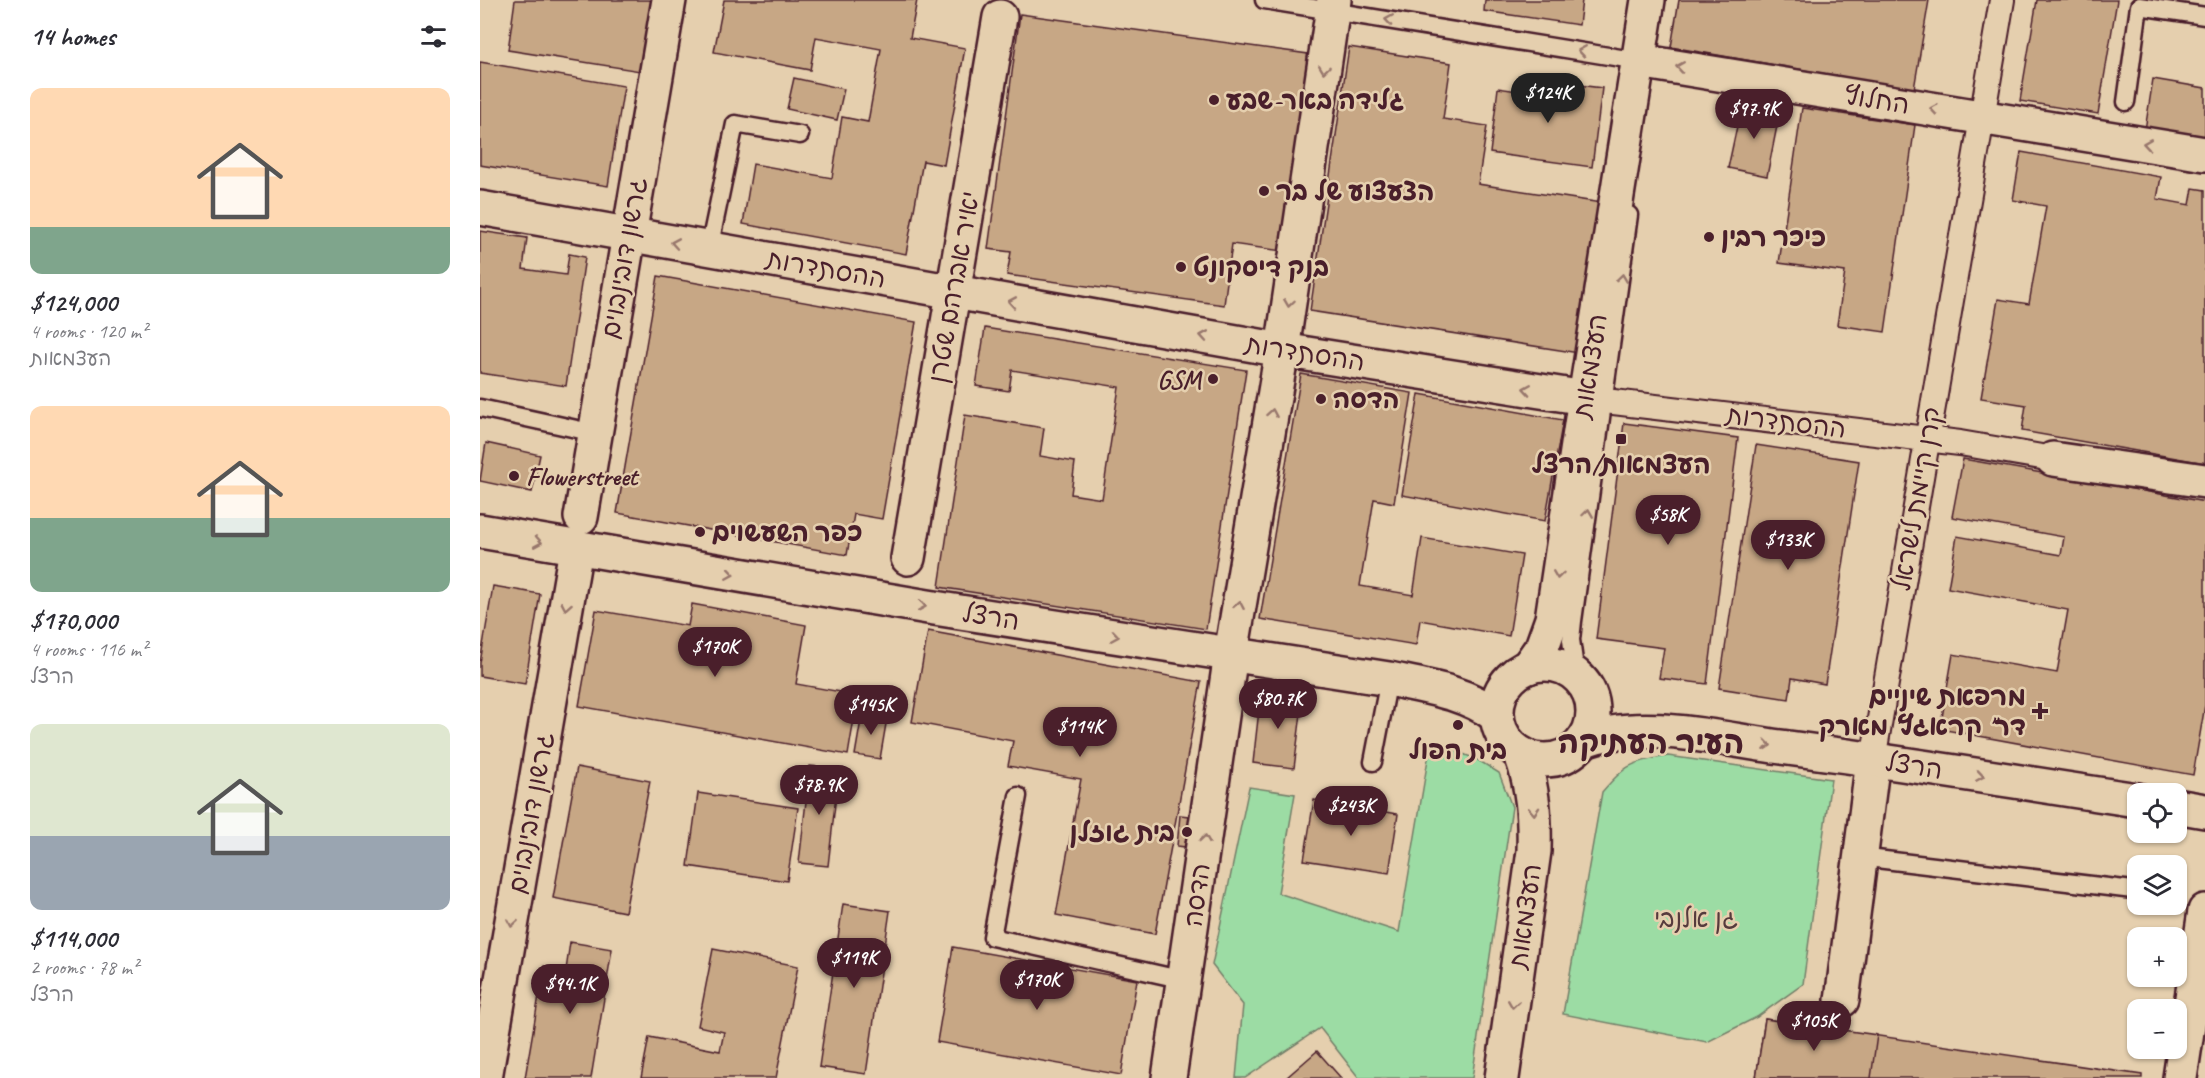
<!DOCTYPE html>
<meta charset="utf-8">
<style>
body{margin:0;font-family:Caveat,"Playpen Sans Hebrew",sans-serif;background:#f7f7f7;color:#2b2b33;height:100vh;display:flex;flex-direction:column;font-size:22px;white-space:nowrap}
*{box-sizing:border-box;margin:0}
p{font-size:20px;color:#7c7c81}
.icon{flex:none;width:33px;height:33px;fill:none;stroke:currentColor;stroke-width:2;stroke-linecap:round;stroke-linejoin:round}
.map{position:relative;flex:1;overflow:hidden}
.panel{display:flex;flex-direction:column;background:#fff;width:480px}
.panel>*{flex:none}
.controls{position:absolute;left:1647px;top:783px;display:grid;gap:12px}
.controls a{display:grid;place-items:center;width:60px;height:60px;border-radius:12px;background:#fff;box-shadow:0 2px 4px #0004;font-size:30px}
.price{position:absolute;translate:-50% -51px;padding:0 14px;border-radius:21px;background:#4a1f2b;color:#fff;font-size:20px;line-height:39px;filter:drop-shadow(0 2px 3px #0008)}
.price::after{content:'';position:absolute;left:50%;top:36px;width:18px;height:14px;margin-left:-9px;background:inherit;clip-path:polygon(0 0,100% 0,50% 100%)}
.price.on{background:#222;color:#fff}
ul{padding:0;list-style:none}
li{display:grid;align-content:center;gap:12px;height:318px;padding:0 30px}
li span{display:grid;place-items:center;height:186px;border-radius:12px;color:#555}
li>.icon{margin-inline-start:auto}
span .icon{width:108px;height:108px;fill:#fffc;stroke-width:1}
li b{font-size:26px}
h2{display:flex;justify-content:space-between;align-items:center;height:72px;padding:0 30px;font-size:26px}
main{display:flex;flex:1;min-height:0}
.map>svg:first-child{display:block}
</style>
<main>
<section class="panel">
<h2>14 homes<svg class="icon" aria-label="filters" viewBox="0 0 24 24"><path d="M4 7h16M4 17h16"/><circle cx="9" cy="7" r="2"/><circle cx="15" cy="17" r="2"/></svg></h2>
<ul>
<li><span style="background:linear-gradient(#ffd9b3 75%,#7fa58c 0)"><svg class="icon" aria-label="home" viewBox="0 0 24 24"><path d="M3 11l9-7 9 7M6 9v11h12V9"/></svg></span><div><b>$124,000</b><p>4 rooms · 120 m²</p><p>העצמאות</p></div></li>
<li><span style="background:linear-gradient(#ffd9b3 60%,#7fa58c 0)"><svg class="icon" aria-label="home" viewBox="0 0 24 24"><path d="M3 11l9-7 9 7M6 9v11h12V9"/></svg></span><div><b>$170,000</b><p>4 rooms · 116 m²</p><p>הרצל</p></div></li>
<li><span style="background:linear-gradient(#dfe7d0 60%,#9aa5b1 0)"><svg class="icon" aria-label="home" viewBox="0 0 24 24"><path d="M3 11l9-7 9 7M6 9v11h12V9"/></svg></span><div><b>$114,000</b><p>2 rooms · 78 m²</p><p>הרצל</p></div></li>
</ul>
</section>
<div class="map">
<svg width="1725" height="1078" viewBox="0 0 1725 1078">
<rect width="100%" height="100%" fill="#e5cfae"/>
<filter id="ink" filterUnits="userSpaceOnUse"><feTurbulence type="fractalNoise" baseFrequency=".0167" numOctaves="2"/><feDisplacementMap in="SourceGraphic" scale="12" xChannelSelector="R" yChannelSelector="G"/><feConvolveMatrix kernelMatrix="1 2 1 2 8 2 1 2 1" color-interpolation-filters="sRGB"/></filter>
<g filter="url(#ink)">
<g fill="#9cdca4" stroke="#737e68" stroke-width="1.5">
<polygon points="951,741 998,760 1019,773 1032,807 992,1078 879,1078 840,1028 765,1078 756,1078 763,1005 732,965 769,787 815,794 798,893 919,932"/>
<path d="M1188,756L1351,779L1323,984L1277,1017L1227,1042L1083,1014L1122,792C1147,763 1151,763 1188,756Z"/>
</g>
<g fill="#c7a785" stroke="#4a1f2b" stroke-width="1.5">
<polygon points="35,0 171,0 160,71 28,50"/>
<polygon points="244,0 437,0 430,38 485,48 464,165 443,161 426,254 263,224 273,164 352,178 362,117 388,122 401,49 336,37 330,70 234,52"/>
<polygon points="1005,0 1102,0 1099,25 1004,11"/>
<polygon points="1199,0 1449,0 1434,89 1191,47"/>
<polygon points="1557,0 1637,0 1618,114 1540,101"/>
<polygon points="540,14 828,54 802,251 752,244 744,305 527,275 531,252 508,249"/>
<polygon points="869,47 971,63 963,119 1007,126 998,184 1128,204 1105,354 830,311"/>
<polygon points="0,62 144,86 128,186 0,165"/>
<polygon points="314,78 364,89 357,120 307,109"/>
<polygon points="1673,79 1725,88 1725,139 1665,130"/>
<polygon points="1066,81 1122,88 1112,167 1010,153 1018,88 1064,95"/>
<polygon points="1262,103 1300,111 1287,176 1248,168"/>
<polygon points="1322,108 1435,125 1405,332 1357,325 1365,272 1299,263"/>
<polygon points="1541,152 1681,177 1677,199 1710,205 1713,188 1725,190 1725,463 1542,431 1546,405 1501,398 1518,299 1549,304 1566,206 1533,200"/>
<polygon points="0,231 47,238 43,269 86,275 89,254 105,257 86,386 0,373"/>
<polygon points="178,276 436,322 402,519 374,514 367,555 137,513"/>
<polygon points="505,328 766,370 726,629 459,587 485,415 564,428 560,456 595,462 591,494 622,499 639,387 532,370 529,391 496,386"/>
<polygon points="821,374 932,393 914,503 894,499 880,586 933,595 942,538 1042,555 1029,636 940,620 936,645 780,619"/>
<polygon points="939,394 1083,420 1065,521 922,495"/>
<polygon points="1144,423 1258,438 1227,684 1179,678 1184,648 1116,639"/>
<polygon points="6,443 60,455 52,492 0,481"/>
<polygon points="1276,445 1379,461 1345,684 1312,678 1309,699 1239,688"/>
<polygon points="1483,459 1725,502 1725,705 1713,775 1460,729 1473,654 1577,673 1588,610 1468,588 1477,536 1581,555 1584,537 1472,517"/>
<polygon points="13,586 60,594 45,684 0,676 0,663"/>
<polygon points="212,604 326,625 316,684 378,695 368,755 99,706 116,610 208,626"/>
<polygon points="448,631 721,682 675,934 576,915 601,779 528,766 533,741 432,722"/>
<polygon points="781,692 823,698 814,768 773,763"/>
<polygon points="382,714 407,718 400,759 375,755"/>
<polygon points="330,766 359,769 348,866 319,863"/>
<polygon points="97,767 170,781 145,912 73,898"/>
<polygon points="218,793 318,808 307,881 208,866"/>
<polygon points="834,800 918,814 909,873 824,860"/>
<polygon points="700,815 717,817 714,848 697,846"/>
<polygon points="363,904 410,911 386,1074 339,1067"/>
<polygon points="90,942 132,949 111,1078 45,1078 64,966 86,970"/>
<polygon points="473,947 657,980 641,1075 457,1042"/>
<polygon points="233,949 318,966 296,1078 161,1078 169,1037 240,1051 244,1032 218,1026"/>
<polygon points="1285,1019 1662,1075 1662,1078 1276,1078"/>
<polygon points="1285,1019 1397,1035 1391,1078 1276,1078"/>
<polygon points="837,1051 861,1078 806,1078"/>
</g>
<g fill="none" stroke-linecap="round" stroke-linejoin="round">
<defs>
<g id="service">
<polyline points="784,0 1159,61 1159,64"/>
<polyline points="1646,102 1659,6 1725,16"/>
<polyline points="229,249 255,124 320,135"/>
<polyline points="0,408 115,433"/>
<polyline points="1096,675 1091,640 1093,621 1149,215"/>
<polyline points="893,762 909,679"/>
<polyline points="538,796 512,937 704,980"/>
<polyline points="1380,857 1653,890"/>
</g>
<g id="pedestrian">
<polyline points="1125,401 1480,443 1573,459"/>
<polyline points="1393,760 1522,0"/>
</g>
<g id="minor">
<polyline points="1159,61 1725,154"/>
<polyline points="0,208 802,350 1105,398"/>
<polyline points="1573,459 1725,481"/>
<polyline points="101,517 189,0"/>
<polyline points="428,558 520,17"/>
<polyline points="1362,1000 1393,760"/>
<polyline points="5,1078 96,549"/>
<polyline points="689,1078 751,654 802,350 854,0"/>
</g>
<g id="tertiary">
<path d="M0,531L448,607L909,679C947,687 985,692 1017,716"/>
<circle cx="1065" cy="712" r="48"/>
<polyline points="1048,667 1062,647 1072,619 1105,398 1168,0"/>
<path d="M1104,740C1160,719 1235,738 1293,746C1415,761 1536,782 1658,800"/>
<polyline points="1696,806 1725,811"/>
<path d="M1022,1078L1054,851C1055,816 1053,787 1041,754"/>
<polyline points="1700,1078 1725,911"/>
</g>
</defs>
<use href="#service" stroke="#4a1f2b" stroke-width="21"/>
<use href="#pedestrian" stroke="#4a1f2b" stroke-width="28"/>
<use href="#minor" stroke="#4a1f2b" stroke-width="38"/>
<use href="#tertiary" stroke="#4a1f2b" stroke-width="38"/>
<use href="#service" stroke="#e5cfae" stroke-width="16"/>
<use href="#pedestrian" stroke="#e5cfae" stroke-width="24"/>
<use href="#minor" stroke="#e5cfae" stroke-width="33"/>
<use href="#tertiary" stroke="#e5cfae" stroke-width="33"/>
</g>
<defs><path id="oneway-chevron" d="M-2-3.5L2.5 0L-2 3.5" fill="none" stroke-width="1.6" stroke-linecap="round" stroke-linejoin="round" transform="scale(1.5)"/></defs>
<g stroke="#98776c">
<use href="#oneway-chevron" transform="translate(909 20) rotate(-171)"/>
<use href="#oneway-chevron" transform="translate(1102 51) rotate(-171)"/>
<use href="#oneway-chevron" transform="translate(1200 67) rotate(-171)"/>
<use href="#oneway-chevron" transform="translate(844 69) rotate(98)"/>
<use href="#oneway-chevron" transform="translate(1454 109) rotate(-171)"/>
<use href="#oneway-chevron" transform="translate(1667 144) rotate(-171)"/>
<use href="#oneway-chevron" transform="translate(195 243) rotate(-170)"/>
<use href="#oneway-chevron" transform="translate(1142 278) rotate(-82)"/>
<use href="#oneway-chevron" transform="translate(532 302) rotate(-170)"/>
<use href="#oneway-chevron" transform="translate(809 303) rotate(98)"/>
<use href="#oneway-chevron" transform="translate(724 336) rotate(-170)"/>
<use href="#oneway-chevron" transform="translate(1047 389) rotate(-171)"/>
<use href="#oneway-chevron" transform="translate(792 413) rotate(-80)"/>
<use href="#oneway-chevron" transform="translate(1108 513) rotate(-82)"/>
<use href="#oneway-chevron" transform="translate(58 542) rotate(10)"/>
<use href="#oneway-chevron" transform="translate(250 574) rotate(9)"/>
<use href="#oneway-chevron" transform="translate(1078 575) rotate(98)"/>
<use href="#oneway-chevron" transform="translate(759 605) rotate(-80)"/>
<use href="#oneway-chevron" transform="translate(86 606) rotate(100)"/>
<use href="#oneway-chevron" transform="translate(442 606) rotate(10)"/>
<use href="#oneway-chevron" transform="translate(635 636) rotate(9)"/>
<use href="#oneway-chevron" transform="translate(1287 745) rotate(7)"/>
<use href="#oneway-chevron" transform="translate(1500 776) rotate(9)"/>
<use href="#oneway-chevron" transform="translate(1054 811) rotate(87)"/>
<use href="#oneway-chevron" transform="translate(725 839) rotate(-82)"/>
<use href="#oneway-chevron" transform="translate(32 923) rotate(100)"/>
<use href="#oneway-chevron" transform="translate(1033 1004) rotate(98)"/>
</g>
</g>
<g fill="#4a1f2b" stroke="#e5cfae" stroke-width="2">
<circle cx="734" cy="100" r="6"/>
<circle cx="784" cy="191" r="6"/>
<circle cx="1229" cy="237" r="6"/>
<circle cx="701" cy="267" r="6"/>
<circle cx="733" cy="379" r="6"/>
<circle cx="841" cy="399" r="6"/>
<rect x="1135" y="433" width="12" height="12" rx="3"/>
<circle cx="34" cy="476" r="6"/>
<circle cx="220" cy="532" r="6"/>
<path d="M1557 702h6v6h6v6h-6v6h-6v-6h-6v-6h6z"/>
<circle cx="978" cy="725" r="6"/>
<circle cx="707" cy="832" r="6"/>
</g>
<g text-anchor="middle" dominant-baseline="central" stroke-width="5" stroke-linejoin="round" paint-order="stroke">
<g font-size="26" font-weight="bold" fill="#4a1f2b" stroke="#e5cfae" text-anchor="start">
<text x="746" y="100">גלידה באר-שבע</text>
<text x="796" y="191">הצעצוע של בר</text>
<text x="1241" y="237">כיכר רבין</text>
<text x="713" y="267">בנק דיסקונט</text>
<text x="721" y="379" text-anchor="end">GSM</text>
<text x="853" y="399">הדסה</text>
<text x="1141" y="464" text-anchor="middle">העצמאות/הרצל</text>
<text x="46" y="476">Flowerstreet</text>
<text x="232" y="532">כפר השעשוים</text>
<text x="1546" y="696" text-anchor="end">מרפאת שיניים<tspan x="1546" dy="30">דר" קראגץ' מארק</tspan></text>
<text x="978" y="750" text-anchor="middle">בית הפול</text>
<text x="695" y="832" text-anchor="end">בית גוזלן</text>
</g>
<g font-size="26" fill="#4a1f2b" stroke="#e5cfae">
<text transform="translate(1397 100) rotate(9)">החלוץ</text>
<text transform="translate(144 258) rotate(-80)">גרשון דובינבוים</text>
<text transform="translate(346 269) rotate(10)">ההסתדרות</text>
<text transform="translate(474 287) rotate(-80)">יאיר אברהם שטרן</text>
<text transform="translate(825 353) rotate(9)">ההסתדרות</text>
<text transform="translate(1110 366) rotate(-81)">העצמאות</text>
<text transform="translate(1306 422) rotate(7)">ההסתדרות</text>
<text transform="translate(1437 499) rotate(-80)">קרן קיימת לישראל</text>
<text transform="translate(511 617) rotate(9)">הרצל</text>
<text transform="translate(1434 766) rotate(9)">הרצל</text>
<text transform="translate(51 813) rotate(-80)">גרשון דובינבוים</text>
<text transform="translate(717 895) rotate(-82)">הדסה</text>
<text transform="translate(1045 916) rotate(-82)">העצמאות</text>
</g>
<g font-size="26" fill="#563b3d" stroke="#e5cfae">
<text x="1216" y="918">גן אלנבי</text>
</g>
<g font-size="32" font-weight="bold" fill="#4a1f2b" stroke="#e5cfae">
<text x="1171" y="742">העיר העתיקה</text>
</g>
</g>
</svg>
<div class="controls">
<a><svg class="icon" aria-label="locate" viewBox="0 0 24 24"><circle cx="12" cy="12" r="6"/><path d="M12 2v4M12 18v4M2 12h4M18 12h4"/></svg></a>
<a><svg class="icon" aria-label="layers" viewBox="0 0 24 24"><path d="M12 4l9 5-9 5-9-5zM3 14l9 5 9-5"/></svg></a>
<a>+</a>
<a>−</a>
</div>
<b class="price on" style="left:1068px;top:124px">$124K</b>
<b class="price" style="left:1274px;top:140px">$97.9K</b>
<b class="price" style="left:1188px;top:546px">$58K</b>
<b class="price" style="left:1308px;top:571px">$133K</b>
<b class="price" style="left:235px;top:678px">$170K</b>
<b class="price" style="left:798px;top:730px">$80.7K</b>
<b class="price" style="left:391px;top:736px">$145K</b>
<b class="price" style="left:600px;top:758px">$114K</b>
<b class="price" style="left:339px;top:816px">$78.9K</b>
<b class="price" style="left:871px;top:837px">$243K</b>
<b class="price" style="left:374px;top:989px">$119K</b>
<b class="price" style="left:557px;top:1011px">$170K</b>
<b class="price" style="left:90px;top:1015px">$94.1K</b>
<b class="price" style="left:1334px;top:1052px">$105K</b>
</div>
</main>
